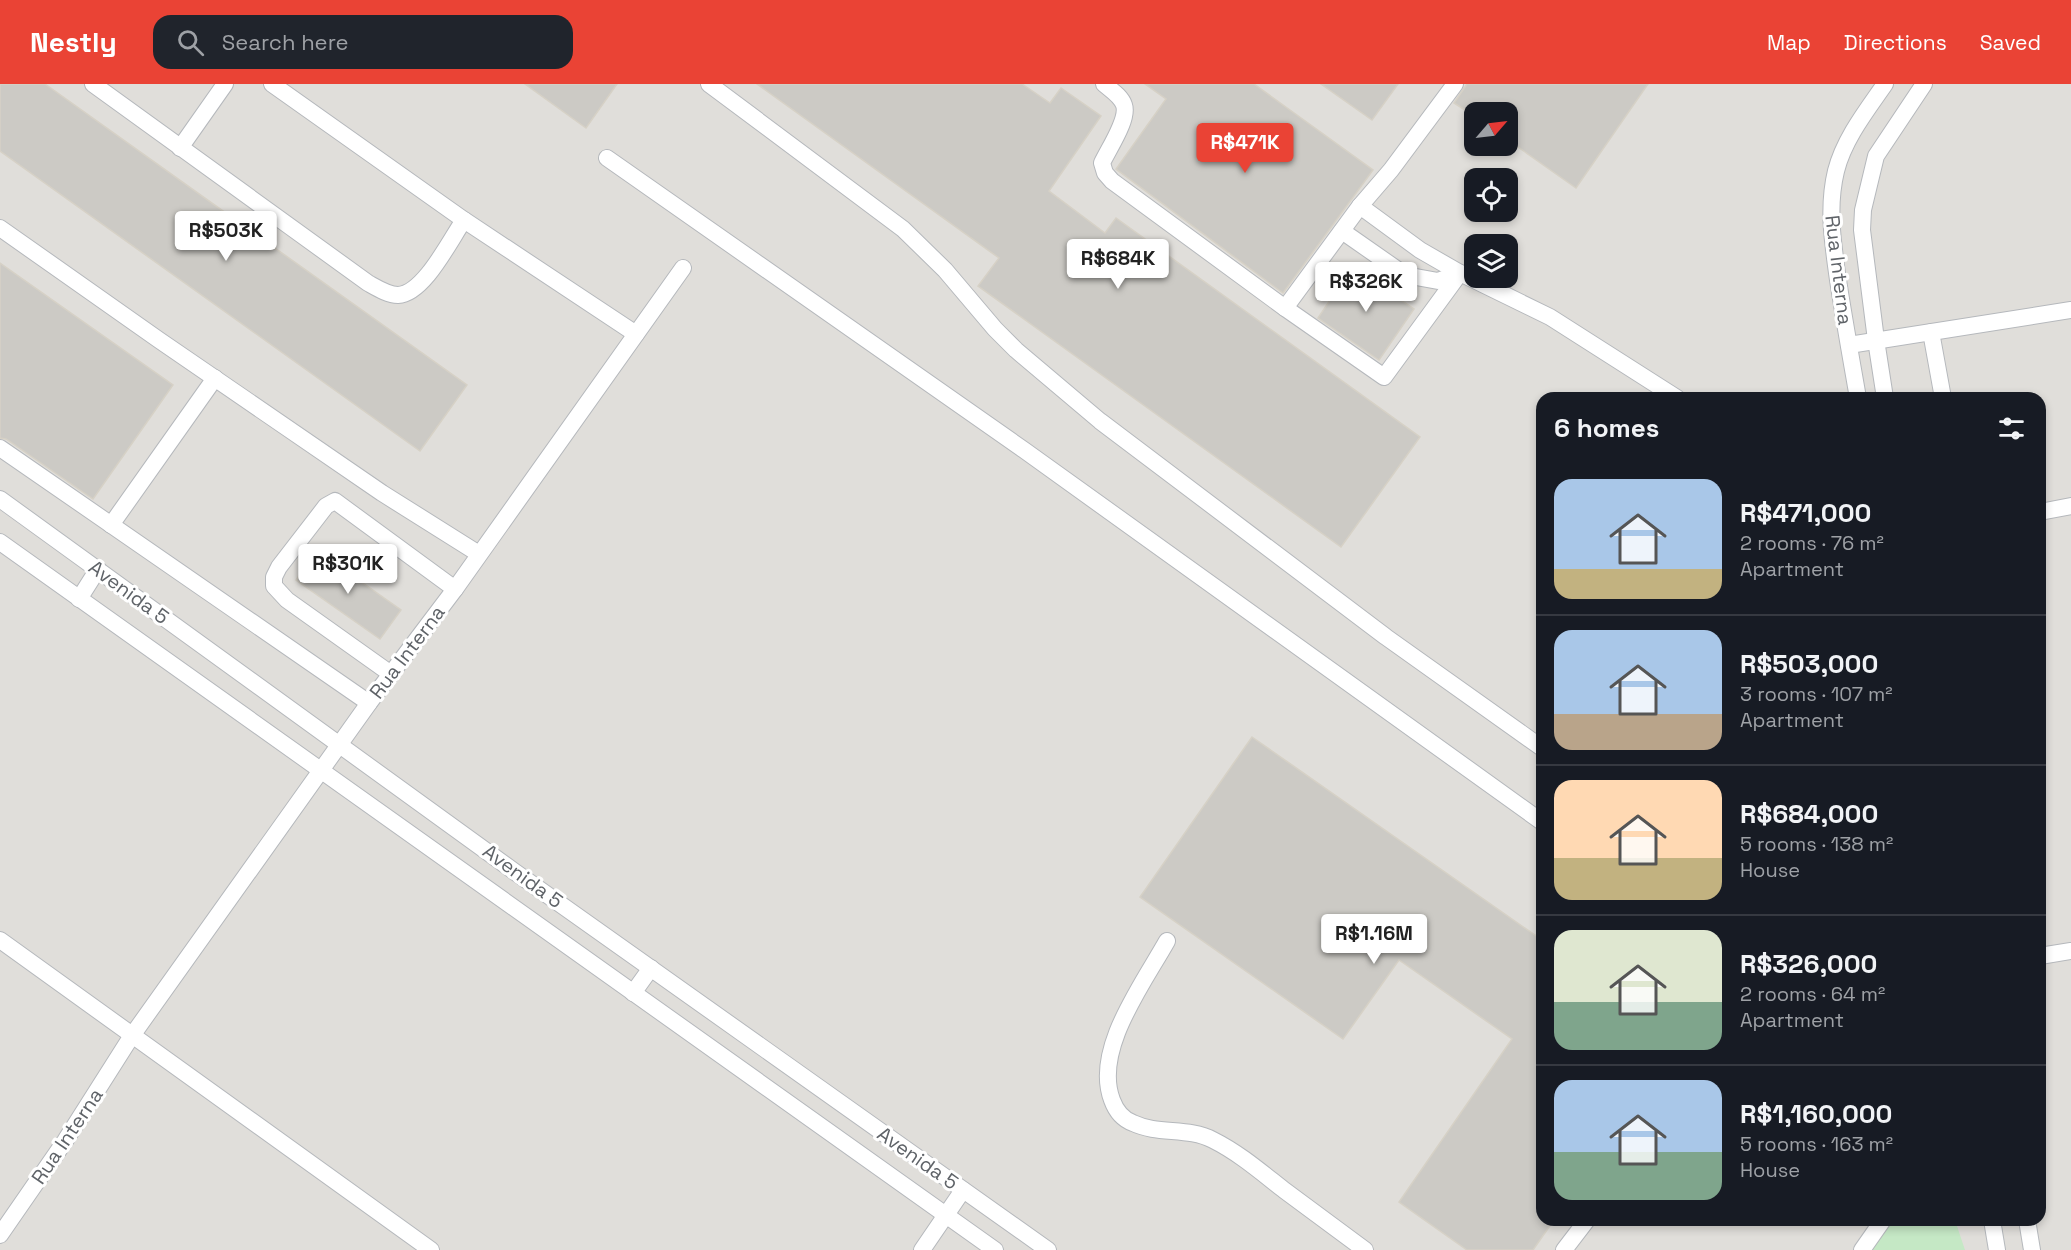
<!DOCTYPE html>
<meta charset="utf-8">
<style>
body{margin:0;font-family:"Space Grotesk",sans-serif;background:#20242c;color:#f1f3f6;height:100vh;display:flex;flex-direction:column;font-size:22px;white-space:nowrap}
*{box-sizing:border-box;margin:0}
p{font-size:20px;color:#9ea1a6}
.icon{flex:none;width:33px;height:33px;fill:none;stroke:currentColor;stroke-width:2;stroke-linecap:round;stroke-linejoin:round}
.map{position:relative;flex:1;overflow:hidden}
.drawer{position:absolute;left:1536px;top:308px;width:510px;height:834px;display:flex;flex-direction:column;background:#171b24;border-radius:18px;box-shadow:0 3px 9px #0003}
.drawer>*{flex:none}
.needle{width:39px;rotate:62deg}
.fabs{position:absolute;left:1464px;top:18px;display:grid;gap:12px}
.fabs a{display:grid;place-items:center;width:54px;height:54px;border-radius:12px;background:#171b24;box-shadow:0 3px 9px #0003;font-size:30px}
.price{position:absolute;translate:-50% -51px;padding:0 14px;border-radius:6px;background:#fff;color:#222;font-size:20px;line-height:39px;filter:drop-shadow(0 2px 3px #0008)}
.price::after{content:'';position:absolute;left:50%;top:36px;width:18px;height:14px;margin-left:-9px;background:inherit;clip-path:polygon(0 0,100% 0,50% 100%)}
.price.on{background:#ea4335;color:#fff}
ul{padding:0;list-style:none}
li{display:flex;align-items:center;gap:18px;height:150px;padding:0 18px}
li+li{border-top:2px solid #363941}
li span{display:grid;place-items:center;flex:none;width:168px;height:120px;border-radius:18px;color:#555}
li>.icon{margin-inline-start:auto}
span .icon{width:72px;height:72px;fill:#fffc;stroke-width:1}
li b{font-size:26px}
h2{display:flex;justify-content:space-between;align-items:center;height:72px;padding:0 18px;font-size:26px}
header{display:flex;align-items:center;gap:36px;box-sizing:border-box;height:84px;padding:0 30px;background:#ea4335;color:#fff}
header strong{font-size:28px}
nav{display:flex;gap:33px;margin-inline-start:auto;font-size:21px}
.search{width:420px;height:54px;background:#20242c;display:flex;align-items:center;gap:15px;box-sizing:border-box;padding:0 21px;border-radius:18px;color:#9ea1a6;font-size:22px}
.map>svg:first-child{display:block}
</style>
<header>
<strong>Nestly</strong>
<div class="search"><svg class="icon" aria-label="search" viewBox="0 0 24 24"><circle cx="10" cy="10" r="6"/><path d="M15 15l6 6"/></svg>Search here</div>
<nav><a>Map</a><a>Directions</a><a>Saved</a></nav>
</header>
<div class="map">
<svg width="2071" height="1166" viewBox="0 0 2071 1166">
<rect width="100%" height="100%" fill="#f1efe8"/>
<path fill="#e0deda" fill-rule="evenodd" d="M0,0H2071V1166H0ZM1474,28H1508V62H1474ZM1474,94H1508V128H1474ZM1474,160H1508V194H1474ZM1542,314H2040V1136H1542Z"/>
<polygon fill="#c5e8c5" points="1890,1136 1955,1136 1965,1166 1869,1166"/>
<g fill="#cccac5" stroke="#d6d1c6" stroke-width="1.5">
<polygon points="0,0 45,0 467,301 420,367 0,67"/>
<polygon points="525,0 617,0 586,44"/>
<polygon points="757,0 1022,0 1050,19 1061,4 1101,32 1049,107 1105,149 1116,134 1420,353 1341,463 978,202 999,174"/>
<polygon points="1145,0 1254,0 1373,86 1283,209 1116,85 1166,15"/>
<polygon points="1321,0 1398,0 1372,36"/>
<polygon points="1467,0 1648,0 1576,104 1508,56 1508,28 1468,28 1454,19"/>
<polygon points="0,179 173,301 93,415 6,355 0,354"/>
<polygon points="1352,183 1414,225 1379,276 1318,234"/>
<polygon points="316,466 401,526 380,555 296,496"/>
<polygon points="1252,653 1542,856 1542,1136 1554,1136 1533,1166 1467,1166 1399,1118 1512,955 1399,876 1343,955 1140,813"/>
</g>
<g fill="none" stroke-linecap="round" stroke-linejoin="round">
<defs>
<g id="minor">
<path d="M93,0L368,199C377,204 388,211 398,211C424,210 450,156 464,136"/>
<polyline points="272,0 464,136 636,250"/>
<polyline points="709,0 903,145 945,186 995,245 1016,266 1100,337 1386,553 1542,664"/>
<path d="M1104,0C1111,6 1121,12 1124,21C1129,35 1109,64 1102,79L1105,89L1112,97L1285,224L1384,293L1460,189"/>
<polyline points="180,64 225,0"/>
<polyline points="607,74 1024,366 1542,738"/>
<polyline points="1360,122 1420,166 1460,189 1550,233 1677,314"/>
<polyline points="0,144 159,256 382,409 479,470"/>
<polyline points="1342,147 1405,191 1438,197 1460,189"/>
<polyline points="1285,224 1360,122 1391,86 1455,0"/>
<polyline points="1931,248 1943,314"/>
<polyline points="1849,261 2071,226"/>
<path d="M1858,314C1851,274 1844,235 1838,196C1833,160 1827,124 1836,87C1844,55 1867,26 1885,0"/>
<polyline points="1885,314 1876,256 1862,146 1863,126 1876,72 1924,0"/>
<polyline points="0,364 369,619"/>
<polyline points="0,415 515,788 1048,1166"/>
<polyline points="2040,428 2071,422"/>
<polyline points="111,441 215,294"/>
<polyline points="0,458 995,1166"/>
<polyline points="79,515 98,485"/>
<polyline points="391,590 287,516 274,502 274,493 279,483 326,422 335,417 455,505"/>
<polyline points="0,856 431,1166"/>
<path d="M1167,857C1143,900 1093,966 1112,1016C1116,1027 1122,1035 1133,1039C1158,1051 1188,1043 1213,1056C1239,1069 1261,1088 1284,1106C1311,1126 1338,1146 1365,1166"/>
<polyline points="2040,872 2071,867"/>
<polyline points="633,909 651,884"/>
<polyline points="1992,1136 1997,1166"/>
<polyline points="2027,1136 2032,1166"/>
<polyline points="0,1151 65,1057 131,953 369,619 455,505 683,184"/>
<polyline points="922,1166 963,1106"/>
<polyline points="1564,1166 1587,1136"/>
<polyline points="1862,1166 1883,1136"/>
</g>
</defs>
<use href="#minor" stroke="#b5b8bc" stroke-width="18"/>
<use href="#minor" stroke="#fff" stroke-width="16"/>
</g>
<g text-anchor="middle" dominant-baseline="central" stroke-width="6" stroke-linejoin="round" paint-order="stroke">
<g font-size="20" fill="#5f6368" stroke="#fff">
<text transform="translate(1839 186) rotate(83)">Rua Interna</text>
<text transform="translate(129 508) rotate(36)">Avenida 5</text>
<text transform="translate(407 568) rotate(-53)">Rua Interna</text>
<text transform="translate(523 792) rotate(36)">Avenida 5</text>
<text transform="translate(67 1052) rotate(-56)">Rua Interna</text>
<text transform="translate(918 1074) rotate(35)">Avenida 5</text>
</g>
</g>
</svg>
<div class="fabs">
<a><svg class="needle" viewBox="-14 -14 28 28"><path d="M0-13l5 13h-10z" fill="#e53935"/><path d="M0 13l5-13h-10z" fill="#9ea1a6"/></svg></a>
<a><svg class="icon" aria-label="locate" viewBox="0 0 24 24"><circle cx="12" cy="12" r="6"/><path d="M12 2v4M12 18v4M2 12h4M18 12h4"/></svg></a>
<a><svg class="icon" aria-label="layers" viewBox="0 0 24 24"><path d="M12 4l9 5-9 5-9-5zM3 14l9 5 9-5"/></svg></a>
</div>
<b class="price on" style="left:1245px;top:90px">R$471K</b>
<b class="price" style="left:226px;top:178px">R$503K</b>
<b class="price" style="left:1118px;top:206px">R$684K</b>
<b class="price" style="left:1366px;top:229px">R$326K</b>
<b class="price" style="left:348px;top:511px">R$301K</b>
<b class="price" style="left:1374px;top:881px">R$1.16M</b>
<section class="drawer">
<h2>6 homes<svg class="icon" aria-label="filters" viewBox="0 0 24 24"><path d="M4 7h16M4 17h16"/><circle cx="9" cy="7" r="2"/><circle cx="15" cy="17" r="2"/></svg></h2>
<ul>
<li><span style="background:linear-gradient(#a9c7e8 75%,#c2b280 0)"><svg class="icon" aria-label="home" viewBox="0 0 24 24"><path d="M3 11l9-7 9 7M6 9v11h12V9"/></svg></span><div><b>R$471,000</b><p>2 rooms · 76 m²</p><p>Apartment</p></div></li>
<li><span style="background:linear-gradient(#a9c7e8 70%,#b9a48a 0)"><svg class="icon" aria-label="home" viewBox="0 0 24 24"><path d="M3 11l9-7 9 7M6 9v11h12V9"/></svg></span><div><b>R$503,000</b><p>3 rooms · 107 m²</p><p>Apartment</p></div></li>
<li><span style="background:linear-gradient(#ffd9b3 65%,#c2b280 0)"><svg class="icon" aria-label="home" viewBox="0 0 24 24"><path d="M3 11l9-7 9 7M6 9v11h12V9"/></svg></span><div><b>R$684,000</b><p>5 rooms · 138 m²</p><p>House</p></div></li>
<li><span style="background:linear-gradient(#dfe7d0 60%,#7fa58c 0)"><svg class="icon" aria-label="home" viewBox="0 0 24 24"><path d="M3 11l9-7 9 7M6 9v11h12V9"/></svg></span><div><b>R$326,000</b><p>2 rooms · 64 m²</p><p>Apartment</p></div></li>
<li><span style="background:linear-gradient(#a9c7e8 60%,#7fa58c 0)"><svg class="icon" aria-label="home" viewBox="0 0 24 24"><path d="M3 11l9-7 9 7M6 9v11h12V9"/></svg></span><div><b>R$1,160,000</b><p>5 rooms · 163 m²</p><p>House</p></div></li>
</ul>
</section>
</div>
